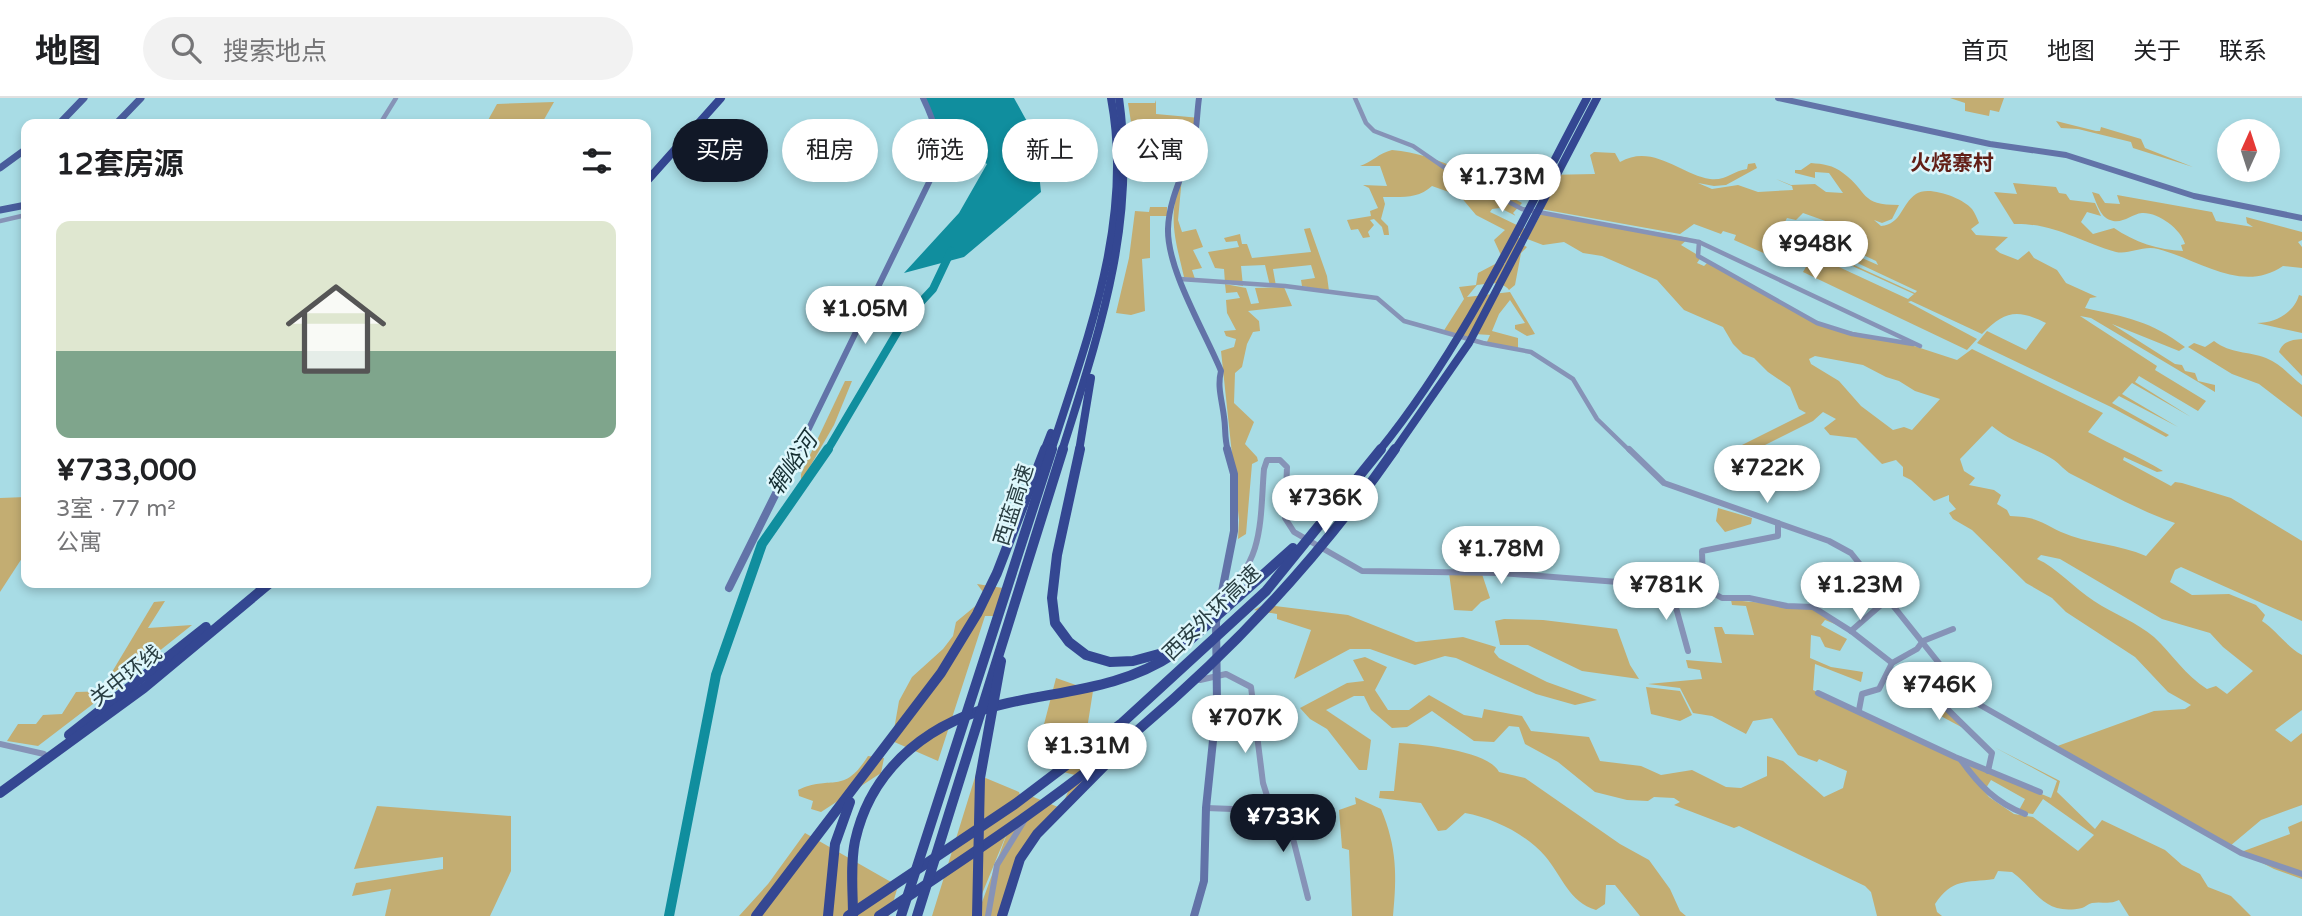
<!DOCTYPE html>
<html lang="zh">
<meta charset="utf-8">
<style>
body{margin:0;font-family:"Varela Round","Noto Sans SC",sans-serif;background:#f2f2f2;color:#202124;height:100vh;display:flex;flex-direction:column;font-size:26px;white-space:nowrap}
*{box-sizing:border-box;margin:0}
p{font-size:23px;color:#757577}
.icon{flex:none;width:38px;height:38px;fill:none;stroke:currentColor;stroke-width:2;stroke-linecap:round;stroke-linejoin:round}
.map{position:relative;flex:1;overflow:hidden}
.drawer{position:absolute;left:21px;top:21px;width:630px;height:469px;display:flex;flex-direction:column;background:#fff;border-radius:14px;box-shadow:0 4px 10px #0003}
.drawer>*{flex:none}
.banner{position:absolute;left:672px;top:21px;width:665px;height:63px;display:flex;gap:14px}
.needle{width:46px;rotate:3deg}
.fabs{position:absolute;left:2217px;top:21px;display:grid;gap:14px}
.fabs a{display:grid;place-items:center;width:63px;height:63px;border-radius:50%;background:#fff;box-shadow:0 4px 10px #0003;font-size:35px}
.price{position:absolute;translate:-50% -60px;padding:0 16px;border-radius:24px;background:#fff;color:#222;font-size:23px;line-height:46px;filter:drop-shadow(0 2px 4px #0008)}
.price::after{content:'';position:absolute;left:50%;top:42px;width:21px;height:16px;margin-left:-10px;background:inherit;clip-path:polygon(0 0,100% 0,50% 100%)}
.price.selected{background:#111827;color:#fff}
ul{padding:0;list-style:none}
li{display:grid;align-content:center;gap:14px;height:371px;padding:0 35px}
li span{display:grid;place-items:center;height:217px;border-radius:14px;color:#555}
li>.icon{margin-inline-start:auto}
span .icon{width:126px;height:126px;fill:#fffc;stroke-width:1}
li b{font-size:30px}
h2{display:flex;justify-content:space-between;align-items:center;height:84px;padding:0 35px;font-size:30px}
.chip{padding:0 24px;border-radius:32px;background:#fff;box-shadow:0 4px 10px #0003;font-size:24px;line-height:63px}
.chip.selected{background:#111827;color:#fff}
header{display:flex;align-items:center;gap:42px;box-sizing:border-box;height:98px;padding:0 35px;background:#fff;border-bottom:2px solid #e0e0e0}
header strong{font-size:33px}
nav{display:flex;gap:38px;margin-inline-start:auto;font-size:24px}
.search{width:490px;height:63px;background:#f2f2f2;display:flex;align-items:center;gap:18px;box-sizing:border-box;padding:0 24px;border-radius:38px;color:#757577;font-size:26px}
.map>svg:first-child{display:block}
</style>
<header>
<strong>地图</strong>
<div class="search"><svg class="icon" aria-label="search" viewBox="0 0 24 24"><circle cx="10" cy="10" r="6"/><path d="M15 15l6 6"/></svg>搜索地点</div>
<nav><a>首页</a><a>地图</a><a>关于</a><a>联系</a></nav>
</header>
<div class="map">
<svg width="2302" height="818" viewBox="0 0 2302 818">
<rect width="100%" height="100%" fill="#a8dce5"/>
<g fill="#c3ad72" fill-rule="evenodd">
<polygon points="1950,0 2004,0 1999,14 1990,12 1989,18 1965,13 1965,5"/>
<polygon points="1156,2 1156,16 1200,20 1193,41 1133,37 1128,5 1155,5"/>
<polygon points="554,4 542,25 487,24 497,6"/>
<polygon points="2056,23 2096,33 2100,33 2101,29 2141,41 2145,50 2193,69 2133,50 2131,44 2078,31 2061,30"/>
<path d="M1392,52C1440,56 1480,82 1522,105L1513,115L1516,118L1500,110L1492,111L1490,114L1531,134L1542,114L1689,140L1681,147L1701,159L1697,165L1704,168L1709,163L1821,227L1908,246L1957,262L1972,251L2103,315L2088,334C2114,348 2138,358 2163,373L2157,374L2124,359L2123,362L2171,388L2175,384L2182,385L2231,400L2302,443V523L2181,469L2175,472L2170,484L2192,497L2229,496L2256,507L2265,517L2262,523C2277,533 2287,549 2302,557V612L2275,632L2291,644L2302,635V707L2261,722L2230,748L2052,650L2154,613L2185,611L2191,607L2168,594L2135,559L2066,514L2052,500L2026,485L1972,432L1953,421L1949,415L1956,411L1949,403V397L1934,403L1911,382L1903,378V369L1896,362L1882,366L1856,340L1830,337L1824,330L1836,321L1823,314L1813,323L1749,355L1740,348L1806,315L1799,311L1790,289L1768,274L1754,260L1743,256L1733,246L1723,229L1684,212L1657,182L1602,158L1583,155L1564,144L1543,147L1517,137L1523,147L1527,149L1521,155L1515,187L1509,192C1501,182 1488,186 1477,187L1467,199L1510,194L1535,236L1527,238L1515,231V227L1525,225L1510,202L1499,216L1492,233L1518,240V250L1486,246L1490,237L1474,236L1479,246L1443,234L1464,201L1459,189L1476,187L1478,175L1497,165L1505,166L1494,142L1505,132L1476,117L1460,98L1432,88C1418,101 1401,99 1383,99L1385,106L1381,121L1388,128L1389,137H1384L1382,129L1374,121L1370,122L1374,127L1368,134L1370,139L1363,140L1358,131L1351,132L1347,122L1371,118L1370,113L1378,110L1369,90L1363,87L1387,88L1380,68H1360C1372,64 1379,55 1392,52ZM1815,258L1863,267L1886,279L1899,283L1915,293L1940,301L1912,332L1904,329L1893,332L1861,308L1839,283L1811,266L1809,261ZM1992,328C2014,346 2032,348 2054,362C2060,366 2065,373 2071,376C2105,393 2140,413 2175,425L2146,458C2119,446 2088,446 2061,434C2039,423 2036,419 2010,418L2007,412L1997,406L2001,397L1994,392L1969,387L1975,380L1964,373L1960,361ZM2041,457L2060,461L2162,521L2210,535L2223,549L2253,573L2227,596L2216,588L2207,591C2185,577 2173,557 2154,539C2138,525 2112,515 2094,503C2075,491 2056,469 2037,461Z"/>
<path d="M1594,54L1615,55L1620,64C1653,45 1681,77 1710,81C1726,83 1733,73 1747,71L1748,66L1755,65L1757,70L1726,87L1714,88L1698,85L1712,91L1738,87L1758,94L1793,92L1792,88L1776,81L1791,87L1815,86L1826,94L1843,95L1829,75L1815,74V80L1795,75V72H1801L1811,65C1823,66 1833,67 1843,75C1869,94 1859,107 1899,107L1892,121L1882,125L1874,122L1881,128C1902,126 1901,106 1916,96C1928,87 1963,100 1972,111C1975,115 1977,120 1979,125L1971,131L1976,137L2008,139L1995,151L2000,155L2018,162L2029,153L2034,160L2057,172L2066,185L2097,199L2090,200L2085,210C2126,219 2151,223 2185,249L2179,253L2112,226L2175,266L2182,267L2185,273L2195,275L2198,283L2215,287V294L2091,220L2080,218L2157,268L2155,272L2206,303L2198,313L2139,278L2135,284L2191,319L2132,285L2122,296L2178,329L2119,298L2112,305L2169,337L2166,339L2111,309L1977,245L1987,233L2026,252L2046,225C2016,210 2004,214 1982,236L1911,203L1908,204L1977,241L1967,252L1803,174L1813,157L1908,201L1914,196L1817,152V150L1915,195L1917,193L1819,147L1821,142L1878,167L1876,163L1823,138L1831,125L1803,115L1796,122L1787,120L1768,157L1734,142L1736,137L1723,133L1721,136L1694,126L1680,136L1541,111L1539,99L1552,79L1546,77L1595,76L1590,57Z"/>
<path d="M1182,79L1178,122L1182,134L1196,131L1203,149L1193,152L1202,170L1192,172L1195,181L1184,179C1175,140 1167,118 1182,79Z"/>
<path d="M2013,85L2056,89L2059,95L2066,96L2070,102L2095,105L2101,118L2087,114L2081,124L2093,136L2114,130C2134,144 2159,152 2183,153L2181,147L2185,146C2181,131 2158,114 2142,115C2131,116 2122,127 2110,122C2100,119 2096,103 2092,94L2099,96L2105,105L2120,106L2117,97L2212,114L2216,123L2253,129L2247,125L2246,119L2302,134V142L2298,144L2302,149V170L2283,168C2242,196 2200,162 2158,151C2143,147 2129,157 2116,154C2079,144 2055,125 2014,126L1994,94L2017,96Z"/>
<polygon points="1150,109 1167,109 1167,118 1150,118 1150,160 1142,161 1145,213 1131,217 1116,215 1129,160 1135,113 1149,114"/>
<polygon points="1310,130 1327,178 1329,193 1302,188 1301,182 1315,180 1311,167 1273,171 1276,188 1270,188 1265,167 1241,168 1243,188 1225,185 1224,171 1215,170 1208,154 1239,149 1237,143 1226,144 1224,140 1240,136 1242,146 1247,146 1252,160 1311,154 1304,131"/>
<polygon points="1225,186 1246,190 1251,206 1259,205 1255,190 1284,189 1292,208 1248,213 1259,223 1260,233 1253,234 1247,246 1242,269 1235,275 1234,305 1254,324 1245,346 1257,359 1258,363 1252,366 1246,436 1238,441 1239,422 1221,253 1234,249 1236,241 1226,238 1224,233 1236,232 1227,215 1226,202 1240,200 1237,194 1226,195"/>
<path d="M2299,197L2302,198V235L2257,225C2275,225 2294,215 2299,197Z"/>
<path d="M2302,241V278L2279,254C2283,243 2291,242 2302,241Z"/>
<path d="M2214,243C2231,256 2248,253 2266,260C2281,266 2290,278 2302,287V319L2259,286L2232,276L2188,249L2194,245L2205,249Z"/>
<polygon points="845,283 852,283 834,327 801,384 801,376"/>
<polygon points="26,399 26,454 0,494 0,400"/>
<polygon points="1718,410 1752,420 1751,426 1725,434 1716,423"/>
<polygon points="1449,475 1482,476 1490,500 1481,504 1472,513 1454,512"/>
<polygon points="977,486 1003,490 994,518 985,518 938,663 892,643 899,603 912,579 943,551 953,538 956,524 979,505 983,494"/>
<polygon points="1276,500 1275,508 1348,517 1416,544 1463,539 1496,549 1494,554 1499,560 1547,584 1597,602 1575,607 1536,596 1456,560 1445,558 1415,567 1370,551 1350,551 1294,581 1311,532 1277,521 1277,516 1254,512"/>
<path d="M1731,502L1817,510L1850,532L1825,522L1821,527L1847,541L1840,553L1825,549L1820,539L1811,537L1810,560L1831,569L1863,574L1861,584L1815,566L1813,592L1955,659L1989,699L2014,716L2033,719L2078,753L2094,737L2043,701L2033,716L2018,714L2025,701L1991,682L1986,690L1961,662L2051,700L2057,683L1994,649L2060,683L2057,694L2095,731L2102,722L2165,752L2182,767L2200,776L2208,789L2231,798L2251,818H2129L2119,802C2109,807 2102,803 2092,805C2088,806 2085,809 2082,810C2043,818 2037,792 2012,774L1998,773L1994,781C1966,785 1952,780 1935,806L1937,814L1942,818H1877L1871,794L1865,788L1739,728L1734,730L1674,707L1680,704L1674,700L1654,699L1648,703L1627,702L1595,694L1558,664L1525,646L1519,629L1509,628L1494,644L1474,643L1432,613L1407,629L1392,630L1371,612L1364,598H1354L1326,612L1371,642L1367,672H1359L1327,631L1310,621L1300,610L1347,585L1364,583L1353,562L1365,559L1387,569L1375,592L1388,612H1409L1429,597L1464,617L1482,620L1484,611L1522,618L1531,633L1589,639L1600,663L1641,668L1661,677L1692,672L1726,689L1741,690L1767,678V658L1783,663L1824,699L1843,690L1847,673L1819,661L1817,664L1798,657L1772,620L1753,623L1746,636L1712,618L1693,615L1680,590L1648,586L1702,581L1700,572L1688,570L1686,562L1722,565L1714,529H1722L1725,536L1754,537L1746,508L1732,507Z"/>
<polygon points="165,503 148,530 192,527 119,585 117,592 103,589 154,504"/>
<polygon points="1504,521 1543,522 1617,531 1630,567 1639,581 1582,573 1528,547 1500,547 1495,523"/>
<polygon points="1938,569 1953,593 1941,604 1965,631 1937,616 1937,608 1927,597 1931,588 1921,581"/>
<polygon points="1056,580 1093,593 1084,650 1110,659 1151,626 1062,708 1075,677 1040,668 1048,638 1042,634"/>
<polygon points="1646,589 1680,593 1692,617 1680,623 1651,616"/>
<polygon points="110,593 38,648 7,643 18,626 36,626 43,617 62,616 76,594"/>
<path d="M1399,645C1421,646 1489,653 1499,674L1525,680L1620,746L1649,762L1670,791L1680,813L1686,818H1640L1615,787H1606L1605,806L1596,812C1569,804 1562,778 1545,758C1526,736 1493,720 1465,715L1446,732L1438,733L1421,705L1379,700L1380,693H1394Z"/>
<path d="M868,658L884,660L881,675L821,714L811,711L813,703L799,698L798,692C832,676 843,698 868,658Z"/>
<polygon points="976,676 1019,694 1021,700 1026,696 1063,711 1023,757 1006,818 977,818 1009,730 973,818 932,818"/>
<path d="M1355,699L1381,711C1397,749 1397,778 1393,818H1352L1349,752L1342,750L1339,712L1356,706Z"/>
<polygon points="377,708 511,718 511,773 490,818 385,818 391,791 352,798 356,785 443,771 443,759 354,771"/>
<polygon points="2302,723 2302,781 2274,771 2241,754 2290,736 2288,729"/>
<polygon points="805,735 898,788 889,818 739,818 768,786"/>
</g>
<polygon fill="#108e9e" points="924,0 1014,0 1035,38 1041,94 964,159 904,175 959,115 987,66 932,30"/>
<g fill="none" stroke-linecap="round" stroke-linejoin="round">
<polyline stroke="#108e9e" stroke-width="8" points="827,353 905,221 933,191 951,153"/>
<polyline stroke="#108e9e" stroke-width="10" points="669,818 716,577 762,446 828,351"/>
<g stroke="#8693b7" stroke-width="4.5">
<polyline points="1355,0 1366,25 1374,33 1413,48 1442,68 1522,111 1699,144 1920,248"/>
<polyline points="380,26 396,0"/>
<polyline points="0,123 26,117"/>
<polyline points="1699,144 1698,158 1817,225 1852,236 1913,246"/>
<polyline points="1180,181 1285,188 1377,200 1404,223 1483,245 1531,254 1573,281 1597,321 1630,353"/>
</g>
<g stroke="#8693b7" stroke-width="6">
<polyline points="1629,351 1664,385 1829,443 1851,455 1966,599 2241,755 2302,776"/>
<polyline points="1670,488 1688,553"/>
<polyline points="1703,489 1702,453 1778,438 1778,425"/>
<path d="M1221,495C1265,468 1260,417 1264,371L1267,362H1280L1287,369L1285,420L1294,434L1362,473L1501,475L1670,488L1697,486L1722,500H1749L1787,508L1813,509L1851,533L1892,565"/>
<polyline points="1813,509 1819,497 1865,472"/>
<polyline points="1851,533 1889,500"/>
<polyline points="1200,582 1226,576 1251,589 1263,685 1269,704 1260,712 1206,710"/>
<polyline points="1959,591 1941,600 1942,606 1992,655 1988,673"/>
<polyline points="1818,595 1955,659 2040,694"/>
<polyline points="1859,612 1862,596 1879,591 1892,565 1917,551 1923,543 1953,531"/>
<polyline points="0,646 44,656"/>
<path d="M1961,662C1979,687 1996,705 2025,716"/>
<polyline points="1269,704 1286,713 1308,800"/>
<polyline points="988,818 997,767 1024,723"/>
</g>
<g stroke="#6273a8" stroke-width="6">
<path d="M1199,0C1197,14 1197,30 1194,43C1185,73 1169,99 1168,131C1167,172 1205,234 1221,273C1217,289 1222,302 1224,319C1226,331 1224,339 1228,353"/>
<polyline points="1778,0 1990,46 2066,57 2194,98 2302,120"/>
<path d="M798,353L935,72C942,45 935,25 923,0"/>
</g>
<g stroke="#6273a8" stroke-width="8">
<polyline points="729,490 798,351"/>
<polyline points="1194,818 1204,783 1206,710 1217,604 1216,524 1234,433 1234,376 1227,351"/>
</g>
<g stroke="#485c9c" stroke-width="7">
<polyline points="59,26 84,0"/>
<polyline points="116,26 141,0"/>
<polyline points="0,70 26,51"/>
<polyline points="0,112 26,107"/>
</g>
<g stroke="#344792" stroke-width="8">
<polyline points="646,84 721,0"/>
<polyline points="1044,353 1051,335"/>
<path d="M1051,353C1088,238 1134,122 1111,0"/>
<path d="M1062,353C1099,235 1137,126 1119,0"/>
<polyline points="1079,353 1091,280"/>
<path d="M1379,353C1465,247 1523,120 1587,0"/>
<polyline points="1394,353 1469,245 1597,0"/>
</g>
<g stroke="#344792" stroke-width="10">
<polyline points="1080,351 1057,457 1052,500 1055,525 1069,544 1086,557 1110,564 1133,563 1181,550 1293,450"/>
<polyline points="69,637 206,529"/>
<polyline points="0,695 144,590 270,485"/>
<polyline points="756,818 941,575 977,516 997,475 1045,351"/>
<polyline points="828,818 835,746 850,704"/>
<polyline points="848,818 1015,706 1122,625 1266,493 1381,351"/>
<path d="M853,818C853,794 850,767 855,743C872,666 934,621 1008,605C1067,592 1123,590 1175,555"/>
<path d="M879,818C967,759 1057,701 1138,632C1235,550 1322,456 1395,351"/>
<polyline points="901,818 1052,351"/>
<polyline points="917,818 1063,351"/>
<polyline points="977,818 980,680 1001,563"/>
<polyline points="1002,818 1020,761 1037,736 1116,656"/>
</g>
</g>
<g text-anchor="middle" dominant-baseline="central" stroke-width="5" stroke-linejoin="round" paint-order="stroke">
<g font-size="21" font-weight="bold" fill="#621e16" stroke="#def7fc">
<text x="1952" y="65">火烧寨村</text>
</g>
<g font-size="21" fill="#293e42" stroke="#def7fc">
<text transform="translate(1014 407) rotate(-72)">西蓝高速</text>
<text transform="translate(1212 515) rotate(-44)">西安外环高速</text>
<text transform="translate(126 578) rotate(-38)">关中环线</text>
</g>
<g font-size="23" font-style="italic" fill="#152e32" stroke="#def7fc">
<text transform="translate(793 366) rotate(-56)">辋峪河</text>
</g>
</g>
</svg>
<div class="fabs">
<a><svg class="needle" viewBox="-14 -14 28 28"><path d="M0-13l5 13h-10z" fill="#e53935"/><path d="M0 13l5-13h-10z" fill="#757577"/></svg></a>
</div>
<b class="price" style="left:1502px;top:116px">¥1.73M</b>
<b class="price" style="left:1815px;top:183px">¥948K</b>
<b class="price" style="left:865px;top:248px">¥1.05M</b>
<b class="price" style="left:1767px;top:407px">¥722K</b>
<b class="price" style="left:1325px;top:437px">¥736K</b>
<b class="price" style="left:1501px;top:488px">¥1.78M</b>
<b class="price" style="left:1666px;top:524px">¥781K</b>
<b class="price" style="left:1860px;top:524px">¥1.23M</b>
<b class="price" style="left:1939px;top:624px">¥746K</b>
<b class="price" style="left:1245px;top:657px">¥707K</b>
<b class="price" style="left:1087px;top:685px">¥1.31M</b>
<b class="price selected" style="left:1283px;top:756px">¥733K</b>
<div class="banner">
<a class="chip selected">买房</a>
<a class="chip">租房</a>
<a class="chip">筛选</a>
<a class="chip">新上</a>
<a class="chip">公寓</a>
</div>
<section class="drawer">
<h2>12套房源<svg class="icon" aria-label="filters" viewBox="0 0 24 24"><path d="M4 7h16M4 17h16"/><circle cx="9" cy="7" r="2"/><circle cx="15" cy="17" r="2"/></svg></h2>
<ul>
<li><span style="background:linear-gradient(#dfe7d0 60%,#7fa58c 0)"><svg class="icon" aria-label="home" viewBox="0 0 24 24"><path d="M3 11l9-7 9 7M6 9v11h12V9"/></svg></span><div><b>¥733,000</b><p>3室 · 77 m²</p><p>公寓</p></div></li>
</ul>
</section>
</div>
